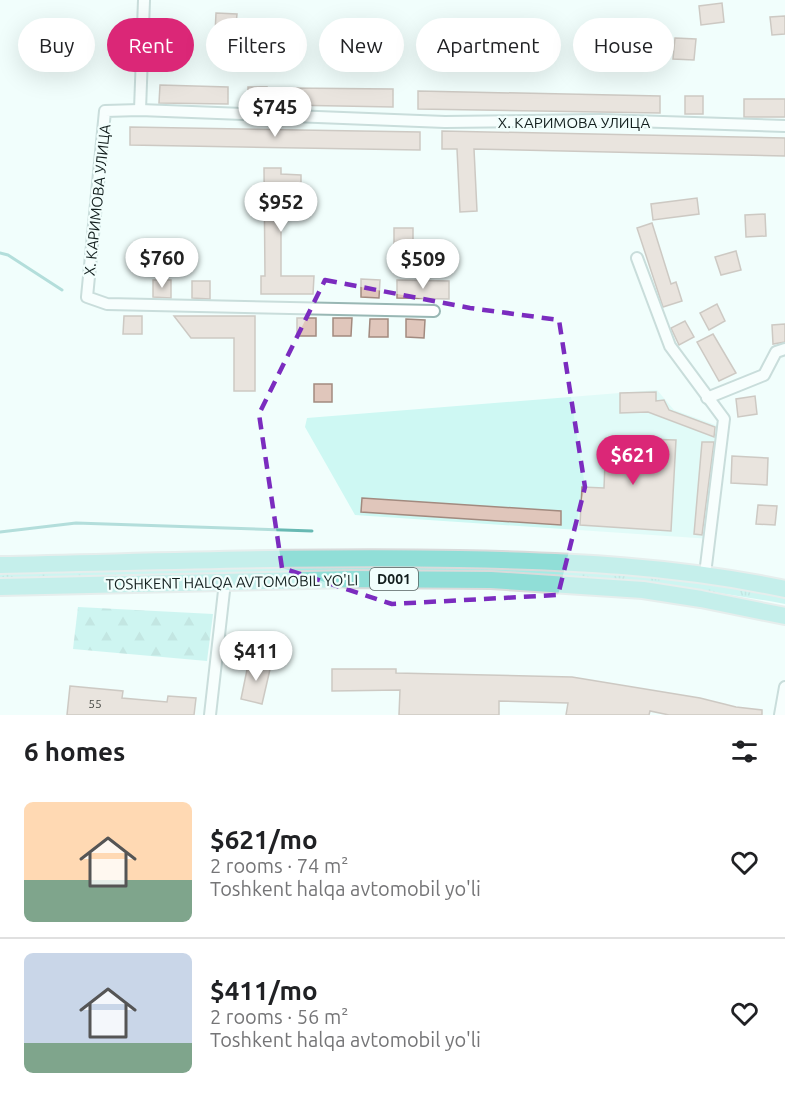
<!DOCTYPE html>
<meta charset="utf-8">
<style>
body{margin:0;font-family:Ubuntu,sans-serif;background:#f6f6f6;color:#202124;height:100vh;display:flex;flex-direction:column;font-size:22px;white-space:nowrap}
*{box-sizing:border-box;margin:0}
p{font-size:20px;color:#757577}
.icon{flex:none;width:33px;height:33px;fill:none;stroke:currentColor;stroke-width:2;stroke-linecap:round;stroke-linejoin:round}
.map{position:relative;height:715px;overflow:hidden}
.sheet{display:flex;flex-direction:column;background:#fff;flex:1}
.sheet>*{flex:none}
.guide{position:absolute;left:18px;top:18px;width:750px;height:54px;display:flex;gap:12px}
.price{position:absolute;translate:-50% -51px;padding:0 14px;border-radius:21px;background:#fff;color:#222;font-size:20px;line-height:39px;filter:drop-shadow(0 2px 3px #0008)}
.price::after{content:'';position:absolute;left:50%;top:36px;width:18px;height:14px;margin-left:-9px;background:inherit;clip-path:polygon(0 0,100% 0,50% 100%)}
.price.on{background:#db2777;color:#fff}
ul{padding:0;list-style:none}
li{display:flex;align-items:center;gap:18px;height:150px;padding:0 24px}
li+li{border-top:2px solid #e0e0e0}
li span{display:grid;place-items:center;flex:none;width:168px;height:120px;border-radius:9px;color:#555}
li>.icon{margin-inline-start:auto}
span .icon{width:72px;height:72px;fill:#fffc;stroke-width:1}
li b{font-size:26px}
h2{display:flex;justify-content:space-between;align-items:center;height:72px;padding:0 24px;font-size:26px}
.pill{padding:0 21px;border-radius:27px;background:#fff;box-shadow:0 6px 24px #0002;font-size:21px;line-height:54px}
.pill.on{background:#db2777;color:#fff}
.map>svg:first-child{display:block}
</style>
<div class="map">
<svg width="785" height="715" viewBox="0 0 785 715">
<defs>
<pattern id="grass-tufts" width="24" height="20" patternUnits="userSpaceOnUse" patternTransform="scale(1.5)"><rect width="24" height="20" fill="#a4ece5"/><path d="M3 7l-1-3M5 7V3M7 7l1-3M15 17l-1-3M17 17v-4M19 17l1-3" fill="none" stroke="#8ccac4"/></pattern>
<pattern id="forest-firs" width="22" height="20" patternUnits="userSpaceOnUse" patternTransform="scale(1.5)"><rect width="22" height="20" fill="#a4ece5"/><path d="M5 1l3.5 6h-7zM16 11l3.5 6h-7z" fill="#8ccac4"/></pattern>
</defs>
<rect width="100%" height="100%" fill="#f1fefc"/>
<polygon fill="#cef8f3" points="657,390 674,410 721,427 712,539 355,515 305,427 307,418"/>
<path fill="url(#grass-tufts)" d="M343,564L568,568L694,581L785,597V604C526,555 262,573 0,580V573Z"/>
<polygon fill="url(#forest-firs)" points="78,607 213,614 207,661 73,649"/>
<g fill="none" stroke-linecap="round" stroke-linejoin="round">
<g stroke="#68b9b3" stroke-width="3">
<polyline points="0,253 8,255 62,290"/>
<polyline points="0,532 76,523 312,531"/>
</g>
</g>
<g fill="#e0c6bb" stroke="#a28a7f" stroke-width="1.5">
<polygon points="722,3 724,22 701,25 699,6"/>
<polygon points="216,13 237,14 235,36 215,34"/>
<polygon points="785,16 785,34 772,35 770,17"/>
<polygon points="675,38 696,39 694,60 673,59"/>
<polygon points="595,49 616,50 615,71 594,70"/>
<polygon points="160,85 228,87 228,104 159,103"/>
<polygon points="248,87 267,87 266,105 248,104"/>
<polygon points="287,88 393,89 393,107 287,105"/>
<polygon points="418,91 660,96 660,113 418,109"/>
<rect x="685" y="96" width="18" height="18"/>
<rect x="744" y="99" width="41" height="18"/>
<polygon points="130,127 420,132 420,150 130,145"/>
<polygon points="442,131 785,138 785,156 474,149 477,211 460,212 457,149 442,149"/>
<polygon points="264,168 281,168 281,174 301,175 301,212 281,212 281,276 314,276 313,294 261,294 261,276 265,276"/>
<polygon points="697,198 699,214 653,220 651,204"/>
<polygon points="765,214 766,236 746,237 745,215"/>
<polygon points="652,223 671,284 676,282 682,301 663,307 637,228"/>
<rect x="394" y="228" width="19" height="18"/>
<polygon points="736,251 741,270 721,275 715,257"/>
<polygon points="361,279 380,280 379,298 361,297"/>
<polygon points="153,280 171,280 171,298 153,297"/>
<polygon points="397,280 449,281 449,299 397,298"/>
<polygon points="192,281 210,281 210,299 192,298"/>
<polygon points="717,304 725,321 709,330 700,313"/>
<polygon points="124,316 142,316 142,334 123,334"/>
<polygon points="174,316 255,316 255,391 234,391 234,338 191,338"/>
<rect x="297" y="318" width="19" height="18"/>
<polygon points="333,318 352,318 351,336 333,336"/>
<polygon points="370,319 388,319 388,337 369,337"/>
<polygon points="406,319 425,320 424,338 406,337"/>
<polygon points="685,321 694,337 679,345 671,328"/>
<polygon points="785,324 785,342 773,344 772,325"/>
<polygon points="713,334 736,373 719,381 697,342"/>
<rect x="314" y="384" width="18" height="18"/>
<polygon points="656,392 656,401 664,400 669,410 715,427 714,437 648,412 620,413 620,393"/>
<polygon points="755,396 757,414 738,417 736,399"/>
<polygon points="606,438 676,440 671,531 580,525 582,487 604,488"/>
<polygon points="702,442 714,442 702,535 694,534"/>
<polygon points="732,456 768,458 767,485 731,483"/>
<polygon points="362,498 561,511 561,525 361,512"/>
<polygon points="758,505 777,506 775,525 756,524"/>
<polygon points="249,660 271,665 262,704 241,699"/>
<polygon points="332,669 396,669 396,673 572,677 700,698 736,707 762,710 762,715 669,715 650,711 649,715 566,715 568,703 499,701 499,715 399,715 400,690 332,691"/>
<polygon points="70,686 123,691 122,698 167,702 168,696 196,698 194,715 67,715"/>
</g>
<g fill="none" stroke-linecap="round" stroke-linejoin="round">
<defs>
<g id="minor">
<polyline points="140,110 144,0"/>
<polyline points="637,258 670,346 724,419 705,574"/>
<polyline points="434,311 107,304 87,297 105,111 140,110 445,122 601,120 785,126"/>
<polyline points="707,398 764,375 776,352 785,349"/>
<polyline points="210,715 225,582"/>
<polyline points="780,715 785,687"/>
</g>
<g id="trunk">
<path d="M0,565C153,562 306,556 459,559C569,561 677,566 785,589"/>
<polyline points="0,587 351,579 491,580 643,590 701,599 785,616"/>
</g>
</defs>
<use href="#minor" stroke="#99b7b4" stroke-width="14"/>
<use href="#trunk" stroke="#d9dbdb" stroke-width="20"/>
<use href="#minor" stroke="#fff" stroke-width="10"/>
<use href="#trunk" stroke="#90ded7" stroke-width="16"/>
</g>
<path d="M0 0H785V715H0ZM325,280L470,308L559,320L585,487L558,595L392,604L282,568L259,414Z" fill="#f1fefc" fill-opacity=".55" fill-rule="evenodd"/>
<path fill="none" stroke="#7b2cbf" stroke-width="4.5" stroke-dasharray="12 8" stroke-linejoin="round" d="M325,280L470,308L559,320L585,487L558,595L392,604L282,568L259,414Z"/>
<g text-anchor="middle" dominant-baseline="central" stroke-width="4.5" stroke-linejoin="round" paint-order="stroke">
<g font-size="12" fill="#464844">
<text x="95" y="703">55</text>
</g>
<rect fill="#f1fefc" stroke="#556160" stroke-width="1.5" x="370" y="568" width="48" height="22" rx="4.5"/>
<g font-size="14" font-weight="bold" fill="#121e1d">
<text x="394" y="579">D001</text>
</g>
<g font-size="15" fill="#121e1d" stroke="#f1fefc">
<text x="574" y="122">Х. КАРИМОВА УЛИЦА</text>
<text transform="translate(97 200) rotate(-84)">Х. КАРИМОВА УЛИЦА</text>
<text transform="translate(232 582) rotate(-1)">TOSHKENT HALQA AVTOMOBIL YO'LI</text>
</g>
</g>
</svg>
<b class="price" style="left:275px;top:138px">$745</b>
<b class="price" style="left:281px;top:233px">$952</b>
<b class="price" style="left:162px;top:289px">$760</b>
<b class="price" style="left:423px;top:290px">$509</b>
<b class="price on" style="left:633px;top:486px">$621</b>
<b class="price" style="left:256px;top:682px">$411</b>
<div class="guide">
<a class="pill">Buy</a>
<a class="pill on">Rent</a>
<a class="pill">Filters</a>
<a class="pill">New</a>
<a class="pill">Apartment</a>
<a class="pill">House</a>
</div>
</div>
<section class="sheet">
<h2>6 homes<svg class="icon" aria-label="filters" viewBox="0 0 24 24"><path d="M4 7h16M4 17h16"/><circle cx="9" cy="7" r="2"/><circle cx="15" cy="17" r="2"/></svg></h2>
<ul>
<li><span style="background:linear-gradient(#ffd9b3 65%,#7fa58c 0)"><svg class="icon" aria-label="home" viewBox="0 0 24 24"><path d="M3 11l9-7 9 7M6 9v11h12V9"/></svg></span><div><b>$621/mo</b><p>2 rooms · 74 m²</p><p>Toshkent halqa avtomobil yo'li</p></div><svg class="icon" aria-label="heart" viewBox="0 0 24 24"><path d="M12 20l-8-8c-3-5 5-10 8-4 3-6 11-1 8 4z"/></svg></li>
<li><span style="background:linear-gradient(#c9d6e8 75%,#7fa58c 0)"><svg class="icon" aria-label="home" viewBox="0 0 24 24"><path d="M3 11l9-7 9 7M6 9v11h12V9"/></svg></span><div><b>$411/mo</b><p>2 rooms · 56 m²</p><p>Toshkent halqa avtomobil yo'li</p></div><svg class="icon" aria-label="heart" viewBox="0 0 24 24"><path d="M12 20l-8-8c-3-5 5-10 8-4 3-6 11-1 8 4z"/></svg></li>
</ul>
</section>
